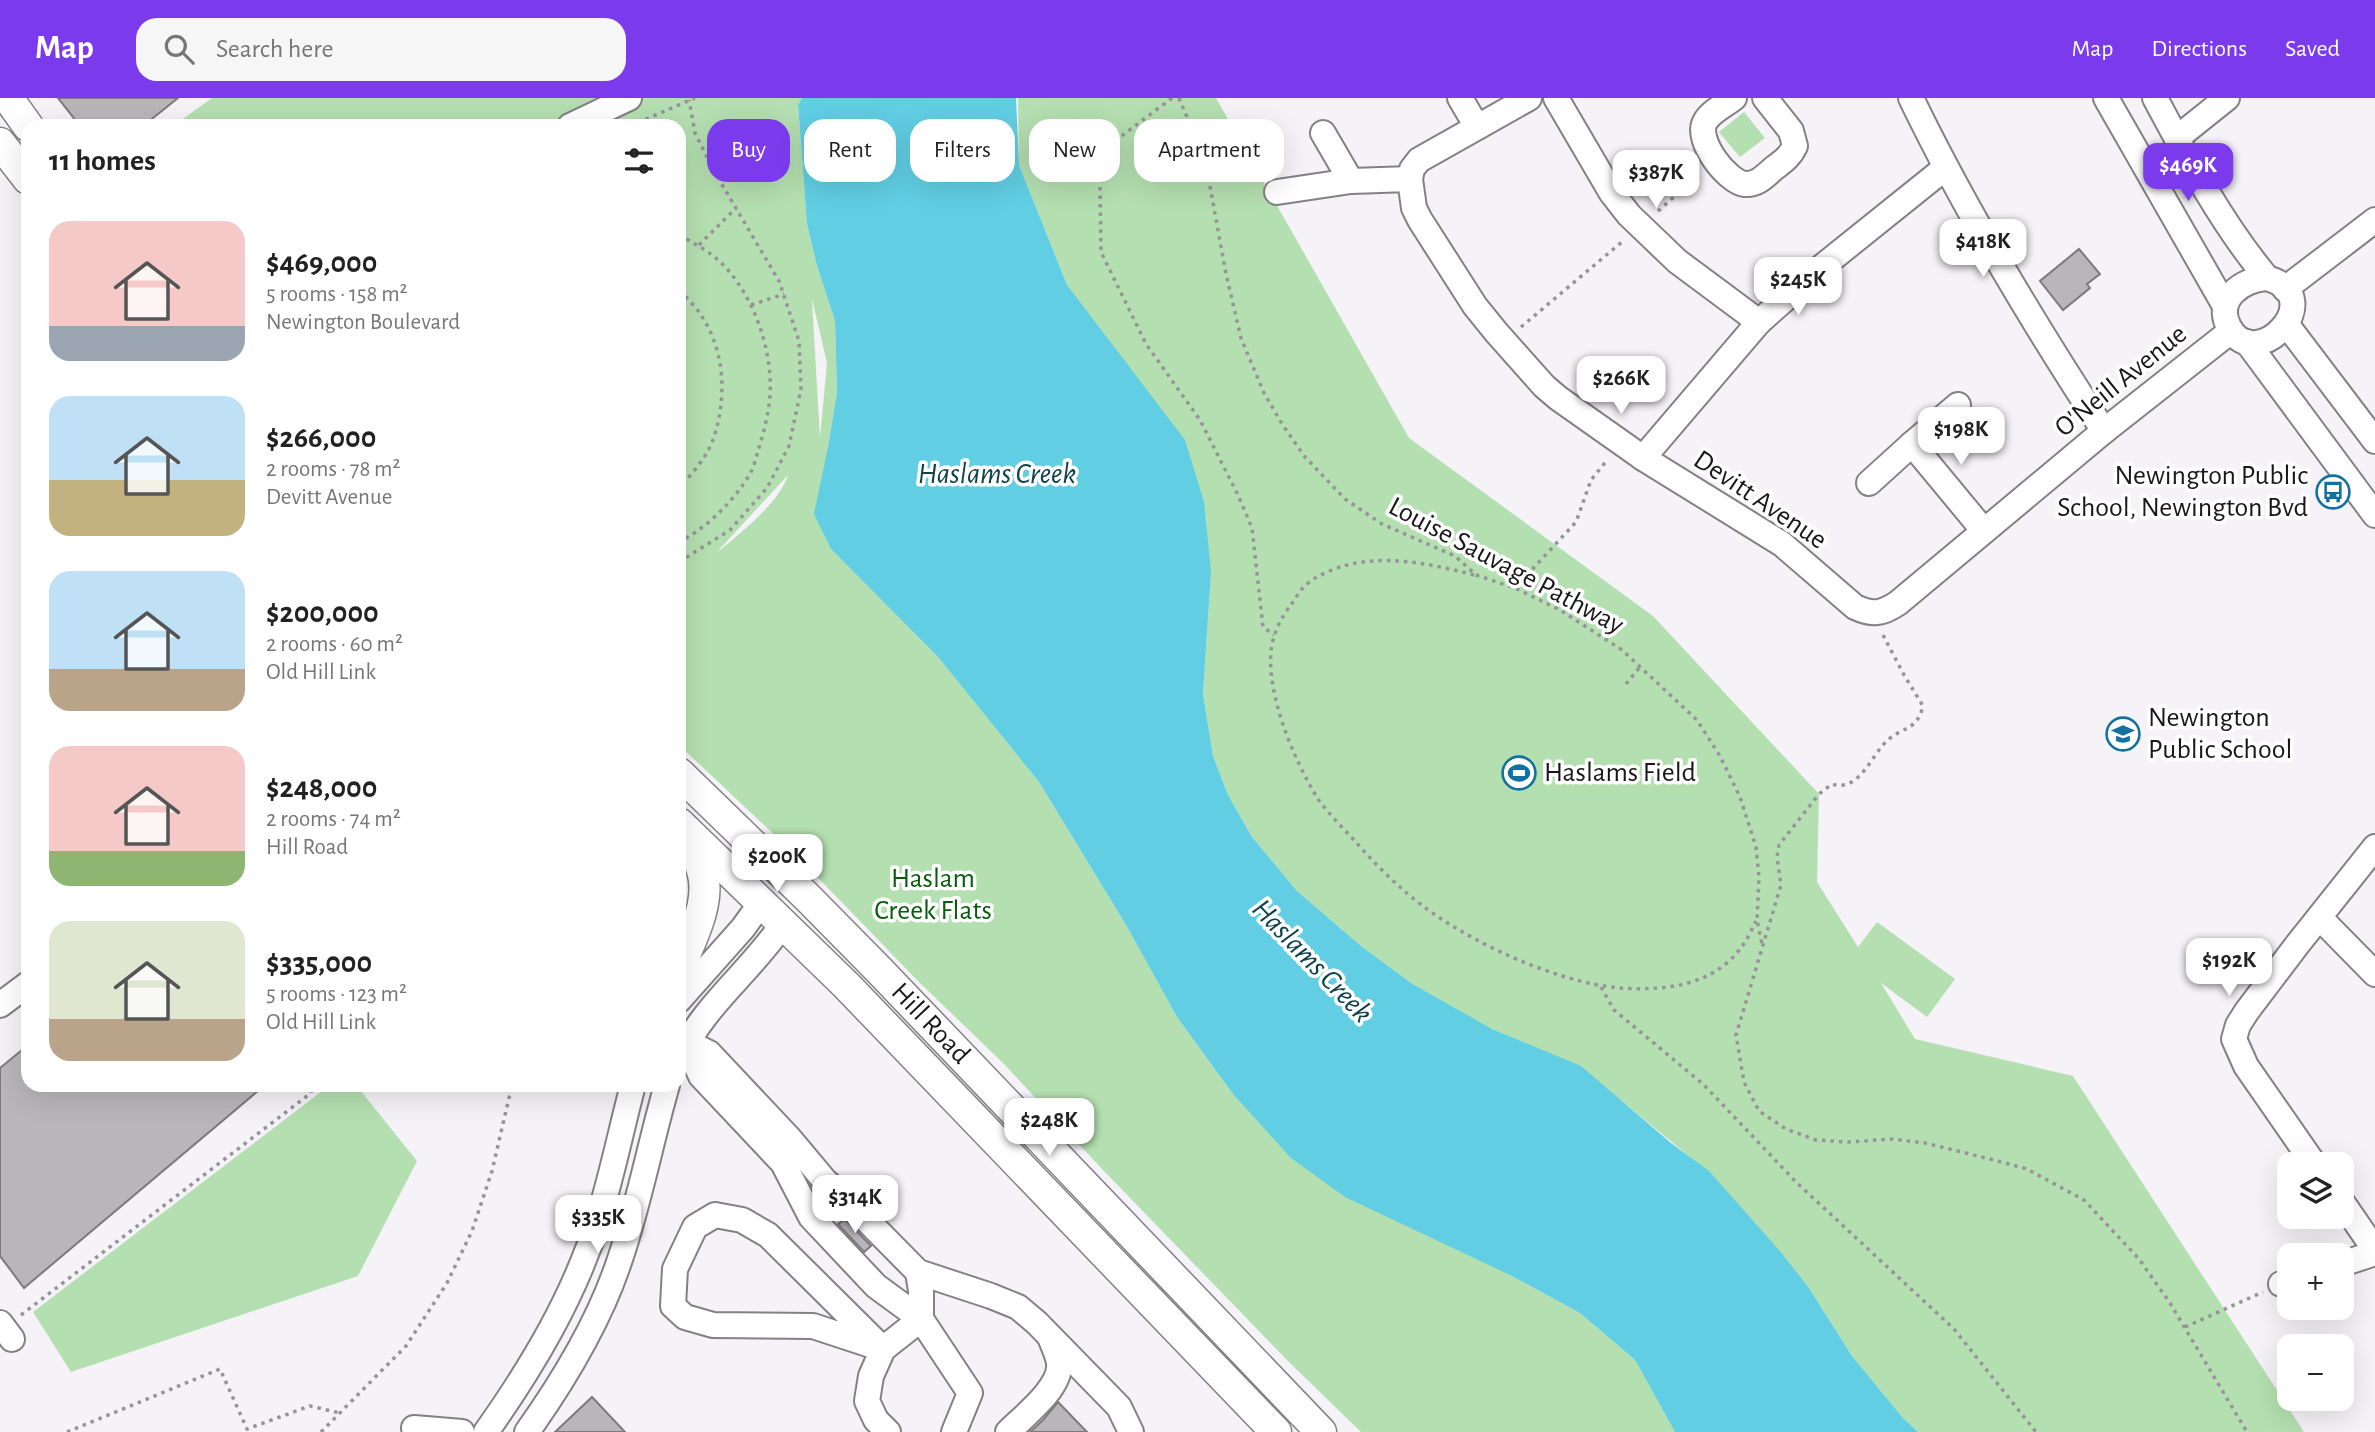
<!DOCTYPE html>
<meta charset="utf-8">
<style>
body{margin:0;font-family:"Alegreya Sans",sans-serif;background:#f6f6f6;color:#222;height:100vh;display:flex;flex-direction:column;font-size:26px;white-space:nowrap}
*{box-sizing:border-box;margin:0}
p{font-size:23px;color:#767676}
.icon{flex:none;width:38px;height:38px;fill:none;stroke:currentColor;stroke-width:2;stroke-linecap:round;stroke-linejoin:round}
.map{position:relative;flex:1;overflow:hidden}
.panel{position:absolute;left:21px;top:21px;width:665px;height:973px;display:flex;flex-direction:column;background:#fff;border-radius:21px;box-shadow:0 7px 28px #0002}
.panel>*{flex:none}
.banner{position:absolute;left:707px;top:21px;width:665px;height:63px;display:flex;gap:14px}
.controls{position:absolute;left:2277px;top:1054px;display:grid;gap:14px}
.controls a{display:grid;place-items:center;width:77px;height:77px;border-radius:14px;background:#fff;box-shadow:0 7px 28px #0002;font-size:35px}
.price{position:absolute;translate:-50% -60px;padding:0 16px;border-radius:14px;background:#fff;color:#222;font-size:23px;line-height:46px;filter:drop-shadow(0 2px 4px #0008)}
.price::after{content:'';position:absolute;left:50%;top:42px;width:21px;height:16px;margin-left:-10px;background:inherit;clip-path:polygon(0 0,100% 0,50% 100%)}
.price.selected{background:#7c3aed;color:#fff}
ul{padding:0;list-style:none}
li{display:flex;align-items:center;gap:21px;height:175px;padding:0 28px}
li span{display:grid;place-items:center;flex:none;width:196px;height:140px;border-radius:21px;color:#555}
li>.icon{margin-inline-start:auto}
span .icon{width:84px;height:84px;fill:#fffc;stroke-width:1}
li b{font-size:30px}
h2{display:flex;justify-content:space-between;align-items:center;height:84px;padding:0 28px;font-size:30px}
.pill{padding:0 24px;border-radius:21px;background:#fff;box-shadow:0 7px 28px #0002;font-size:24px;line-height:63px}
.pill.selected{background:#7c3aed;color:#fff}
header{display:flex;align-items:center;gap:42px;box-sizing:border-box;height:98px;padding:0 35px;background:#7c3aed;color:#fff}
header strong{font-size:33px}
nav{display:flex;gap:38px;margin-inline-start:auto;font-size:24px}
.search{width:490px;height:63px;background:#f6f6f6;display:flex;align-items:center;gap:18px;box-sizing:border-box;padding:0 24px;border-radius:21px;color:#767676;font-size:26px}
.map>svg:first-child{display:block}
</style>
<header>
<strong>Map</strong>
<div class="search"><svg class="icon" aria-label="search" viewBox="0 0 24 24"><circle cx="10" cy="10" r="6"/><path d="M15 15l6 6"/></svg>Search here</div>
<nav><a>Map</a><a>Directions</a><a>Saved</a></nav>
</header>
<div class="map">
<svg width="2375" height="1334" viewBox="0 0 2375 1334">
<rect width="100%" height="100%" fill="#f5f2f8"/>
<g fill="#b4dfb0" fill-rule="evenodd">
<path d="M212,0H802L798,7L807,126L817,168L835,223L837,294L828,349L831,451L938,559L1039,684L1126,827L1177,919L1233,996L1510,1177L1580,1215L1635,1262L1675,1334H1361L1289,1264L1103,1072L1003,965L918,883L797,758L679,647V28H173ZM812,201L827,265L820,340L812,202ZM788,377C780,404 738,438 716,455Z"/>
<polygon points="1018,0 1216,0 1409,340 1653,518 1819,696 1817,784 1858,849 1877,824 1955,881 1927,919 1881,885 1915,941 2073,978 2304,1334 1918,1334 1903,1320 1852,1258 1809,1190 1713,1078 1622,1003 1568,963 1491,931 1411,885 1361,848 1297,793 1252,739 1228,697 1213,658 1203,596 1211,474 1067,187 1019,67"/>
<polygon points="1744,14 1765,40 1740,59 1719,34"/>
<polygon points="330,987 356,987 417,1063 358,1178 71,1274 33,1214"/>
</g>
<polygon fill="#61cee3" points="802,0 1016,0 1019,67 1067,187 1185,342 1204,404 1211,474 1203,596 1213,658 1228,697 1252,739 1297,793 1361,848 1411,885 1492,931 1581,968 1671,1045 1709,1073 1779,1152 1809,1190 1852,1258 1903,1320 1918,1334 1675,1334 1635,1262 1580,1215 1510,1177 1345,1099 1291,1060 1233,996 1177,919 1126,827 1039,684 938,559 831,451 814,416 828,349 837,294 835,223 817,168 807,126 798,7"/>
<g fill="#b8b6bb" stroke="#7d7a7f" stroke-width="2">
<polygon points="58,0 178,0 143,28 80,28"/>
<polygon points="2079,151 2100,176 2087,186 2090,190 2063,212 2040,183"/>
<polygon points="28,947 28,987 265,987 24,1190 0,1158 0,970"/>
<polygon points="845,1121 871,1148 864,1154 838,1126"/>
<polygon points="592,1299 625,1334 555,1334"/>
<polygon points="1058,1304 1087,1334 1030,1334 1043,1322"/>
</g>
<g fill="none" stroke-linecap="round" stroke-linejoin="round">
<defs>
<g id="minor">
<polyline points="1460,0 1477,29"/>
<path d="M1529,0L1419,62L1412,71L1410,81L1414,110L1420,122L1475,208L1496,234L1544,288L1558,300L1643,360L1782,446L1855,509C1872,517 1882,516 1898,505L2104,333L2231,233"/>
<polyline points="1556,0 1611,94 1629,117 1677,163 1759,224"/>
<path d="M1734,0C1725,7 1710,14 1705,24C1695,42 1727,84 1745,86C1757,87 1765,78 1773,71C1782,64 1790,59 1795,48L1791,33L1765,0"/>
<path d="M1911,0C1967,116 2034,226 2104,333"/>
<polyline points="2106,0 2225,208"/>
<path d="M2155,0C2188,62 2222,126 2267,180"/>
<polyline points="570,28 629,0"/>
<polyline points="1323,35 1351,83"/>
<polyline points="2177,40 2227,0"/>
<polyline points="1277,94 1351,83 1410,81"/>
<path d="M2267,180C2332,199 2255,279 2229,229C2214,202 2242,181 2267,180Z"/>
<polyline points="2285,191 2375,122"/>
<polyline points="2287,227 2375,343"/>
<polyline points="2247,244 2375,417"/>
<polyline points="1958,307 1912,346 1984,433"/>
<polyline points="1643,360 1759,224 1813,176 1945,70"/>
<polyline points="1869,385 1912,346"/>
<polyline points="2320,820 2375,876"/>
<polyline points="679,902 743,830 761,805"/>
<polyline points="0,907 28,886"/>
<polyline points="679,940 709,955 789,1040 825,1083 846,1101 918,1174 991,1198 1018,1209 1037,1225 1119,1309 1131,1334"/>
<polyline points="686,945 701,978 783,1065 811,1119 876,1188 921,1221 970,1295 954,1334"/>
<path d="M680,959C703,908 751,873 782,827"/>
<polyline points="2314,1066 2246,968 2234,941 2238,927 2247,913 2297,847 2375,749"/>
<polyline points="2342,1104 2375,1152"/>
<polygon points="715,1117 742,1122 768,1137 883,1251 813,1228 713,1227 685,1219 673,1208 675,1171 695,1129"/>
<polyline points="2342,1166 2375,1155"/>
<polyline points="2281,1186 2289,1184"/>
<polyline points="0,1225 12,1241"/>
<polyline points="414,1330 462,1334"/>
<path d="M486,1334C532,1269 574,1199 598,1122C612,1078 621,1032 633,987"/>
<path d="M527,1334C564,1282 599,1224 619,1164C639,1106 650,1046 667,987"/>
<polyline points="888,1334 876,1322 867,1303 871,1278 883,1251 921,1221 921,1193 918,1174"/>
<path d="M1008,1334C1024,1318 1062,1289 1059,1265C1058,1257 1053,1247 1050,1239"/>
</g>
<g id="major">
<polyline points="8,0 28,28"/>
<polyline points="0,45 28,81"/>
<path id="s1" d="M679,675L808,800L879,872L1321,1334"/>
<polyline points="679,725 846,887 1276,1334"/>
<path d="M679,872C689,845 708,812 704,782C702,767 695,753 690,740"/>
</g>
</defs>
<use href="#minor" stroke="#838185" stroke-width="28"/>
<use href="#major" stroke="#838185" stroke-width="33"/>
<g stroke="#969498" stroke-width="3.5" stroke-dasharray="3.5 5" stroke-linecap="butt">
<polyline points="1172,0 1119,40 1100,87 1101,154 1146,246 1200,322 1238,397 1252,430 1263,529 1274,537"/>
<polyline points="1179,0 1198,45 1209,83 1226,176 1241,240 1264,295 1282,326 1305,359 1345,401 1382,426 1455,458 1476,477 1515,490 1560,512 1622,552 1697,622 1720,658 1740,699 1756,749 1759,779 1757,822 1762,846"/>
<polyline points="630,28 695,0"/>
<polyline points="1658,113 1699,77"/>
<path d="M679,137C696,146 714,156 727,171C752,199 768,242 770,279C772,303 765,331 758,353C756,360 754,368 751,374C736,401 707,430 679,444"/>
<polyline points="699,147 736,110"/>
<path d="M679,193C723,229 731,290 713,342C706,360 692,376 679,390"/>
<polyline points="751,207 784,196"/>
<polyline points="1521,229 1623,143"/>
<polyline points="679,274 681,282 679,309"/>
<polyline points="679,464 730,432 767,390 789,348 801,291 799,243 779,183 714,73 695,35 689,2"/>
<path d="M1474,477C1431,466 1387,456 1343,468C1333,471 1314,479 1306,487C1301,491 1297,498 1293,504C1286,513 1279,524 1275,536C1258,580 1294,663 1318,701C1328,715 1341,728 1353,741C1368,758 1384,775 1401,790C1452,837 1551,884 1620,890C1665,893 1715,888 1743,847C1748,840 1752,831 1756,823"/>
<polyline points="1515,490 1576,424 1591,382 1608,361"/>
<path d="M1883,537L1904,577L1923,608C1917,632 1905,628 1889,641C1871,656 1860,695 1832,686L1819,696L1779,747L1777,759L1781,787L1736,937L1744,984L1759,1013L1786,1031L1816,1042L1848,1044L1893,1041L1925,1045L1994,1062L2027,1071L2084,1102L2139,1161L2170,1205L2247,1334"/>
<polyline points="1626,586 1640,569"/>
<polyline points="1601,889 1614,912 1703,986 1796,1084 1954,1231 2036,1334"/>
<polyline points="21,1217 311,995 312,987"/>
<polyline points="2185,1229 2263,1194"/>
<polyline points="67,1334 220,1271 247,1331 310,1308 340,1315"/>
<polyline points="321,1334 406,1248 447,1185 472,1133 492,1073 512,987"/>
</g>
<use href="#minor" stroke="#fff" stroke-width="24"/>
<use href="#major" stroke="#fff" stroke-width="30"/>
</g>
<defs>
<symbol id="bus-ring" viewBox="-11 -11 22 22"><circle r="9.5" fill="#fff" stroke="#12719f" stroke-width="1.5"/><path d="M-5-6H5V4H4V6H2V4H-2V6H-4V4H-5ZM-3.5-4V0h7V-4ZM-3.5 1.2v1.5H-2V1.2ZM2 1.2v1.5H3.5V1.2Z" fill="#12719f"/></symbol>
<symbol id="school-ring" viewBox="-11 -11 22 22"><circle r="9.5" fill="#fff" stroke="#12719f" stroke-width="1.5"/><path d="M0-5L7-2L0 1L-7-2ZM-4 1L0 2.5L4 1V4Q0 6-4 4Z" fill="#12719f"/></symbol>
<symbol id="stadium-ring" viewBox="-11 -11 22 22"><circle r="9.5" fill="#fff" stroke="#12719f" stroke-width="1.5"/><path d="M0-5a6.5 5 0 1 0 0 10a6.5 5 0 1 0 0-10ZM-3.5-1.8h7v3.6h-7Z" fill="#12719f"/></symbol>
</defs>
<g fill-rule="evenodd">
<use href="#bus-ring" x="2314" y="375" width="38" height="38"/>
<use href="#school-ring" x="2104" y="617" width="38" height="38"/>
<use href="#stadium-ring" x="1500" y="656" width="38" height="38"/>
</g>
<g text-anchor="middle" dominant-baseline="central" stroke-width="7" stroke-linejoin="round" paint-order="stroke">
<g font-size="28" fill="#181719" stroke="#fff">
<text transform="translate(2121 283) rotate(-39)">O'Neill Avenue</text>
<text transform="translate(1760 402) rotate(34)">Devitt Avenue</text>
<text transform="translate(1506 468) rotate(28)">Louise Sauvage Pathway</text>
<text stroke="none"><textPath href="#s1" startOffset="355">Hill Road</textPath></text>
</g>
<g font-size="28" fill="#181719" stroke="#fff" text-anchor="start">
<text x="2308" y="378" text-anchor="end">Newington Public<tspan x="2308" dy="32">School, Newington Bvd</tspan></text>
<text x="2148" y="620">Newington<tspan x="2148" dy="32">Public School</tspan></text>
<text x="1544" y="675">Haslams Field</text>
</g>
<g font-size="28" fill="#075c0b" stroke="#fff">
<text x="933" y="781">Haslam<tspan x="933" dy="32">Creek Flats</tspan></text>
</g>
<g font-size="30" font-style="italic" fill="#10424b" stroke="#fff">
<text x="997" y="376">Haslams Creek</text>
<text transform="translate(1312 863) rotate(46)">Haslams Creek</text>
</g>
</g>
</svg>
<div class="controls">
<a><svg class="icon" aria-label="layers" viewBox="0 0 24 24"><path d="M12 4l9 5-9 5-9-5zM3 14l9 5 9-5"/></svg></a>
<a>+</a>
<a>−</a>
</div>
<b class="price selected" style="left:2188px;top:105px">$469K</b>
<b class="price" style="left:1656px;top:112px">$387K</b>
<b class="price" style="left:1983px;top:181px">$418K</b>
<b class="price" style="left:1798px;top:219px">$245K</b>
<b class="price" style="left:1621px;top:318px">$266K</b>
<b class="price" style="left:1961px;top:369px">$198K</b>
<b class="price" style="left:777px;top:796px">$200K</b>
<b class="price" style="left:2229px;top:900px">$192K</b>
<b class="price" style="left:1049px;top:1060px">$248K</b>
<b class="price" style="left:855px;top:1137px">$314K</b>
<b class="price" style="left:598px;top:1157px">$335K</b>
<div class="banner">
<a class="pill selected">Buy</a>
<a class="pill">Rent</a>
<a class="pill">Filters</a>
<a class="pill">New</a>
<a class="pill">Apartment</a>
</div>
<section class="panel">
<h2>11 homes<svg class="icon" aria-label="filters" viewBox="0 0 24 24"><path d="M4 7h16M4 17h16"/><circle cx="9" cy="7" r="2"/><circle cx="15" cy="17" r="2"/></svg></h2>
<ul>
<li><span style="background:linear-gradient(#f6c9c9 75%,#9aa5b1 0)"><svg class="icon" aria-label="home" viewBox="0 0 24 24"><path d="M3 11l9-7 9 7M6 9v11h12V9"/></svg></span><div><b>$469,000</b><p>5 rooms · 158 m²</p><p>Newington Boulevard</p></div></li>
<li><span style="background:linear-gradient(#bfe0f5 60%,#c2b280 0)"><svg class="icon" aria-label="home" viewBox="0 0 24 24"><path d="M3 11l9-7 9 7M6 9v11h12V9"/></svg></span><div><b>$266,000</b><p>2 rooms · 78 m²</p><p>Devitt Avenue</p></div></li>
<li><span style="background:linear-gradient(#bfe0f5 70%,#b9a48a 0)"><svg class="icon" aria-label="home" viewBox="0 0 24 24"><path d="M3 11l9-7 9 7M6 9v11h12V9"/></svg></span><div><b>$200,000</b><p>2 rooms · 60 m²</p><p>Old Hill Link</p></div></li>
<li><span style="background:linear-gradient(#f6c9c9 75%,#8fb573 0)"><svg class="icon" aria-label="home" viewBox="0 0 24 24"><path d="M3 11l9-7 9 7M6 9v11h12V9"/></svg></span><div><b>$248,000</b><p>2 rooms · 74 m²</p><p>Hill Road</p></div></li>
<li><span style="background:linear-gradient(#dfe7d0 70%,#b9a48a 0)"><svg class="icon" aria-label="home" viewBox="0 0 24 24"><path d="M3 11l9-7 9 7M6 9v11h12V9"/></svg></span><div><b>$335,000</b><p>5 rooms · 123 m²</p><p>Old Hill Link</p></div></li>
</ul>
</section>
</div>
